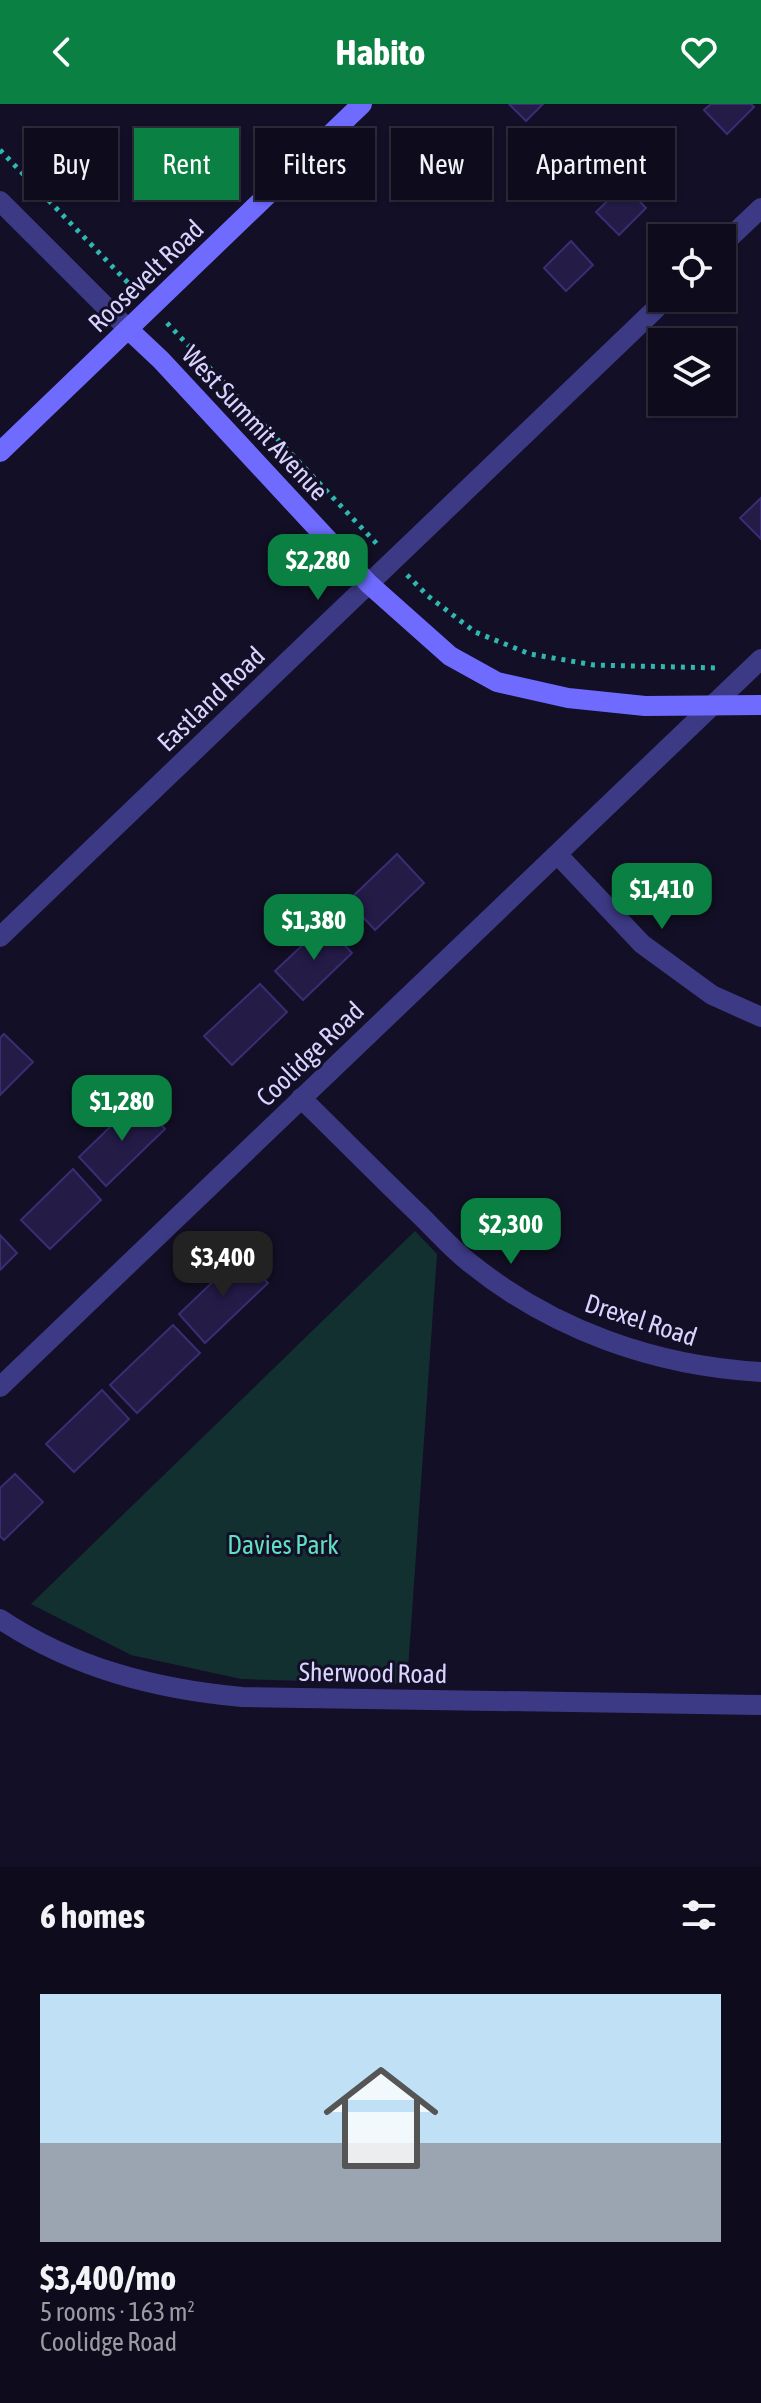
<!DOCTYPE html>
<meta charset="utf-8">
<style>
body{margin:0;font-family:"Asap Condensed",sans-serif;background:#1c1929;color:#f1f3f6;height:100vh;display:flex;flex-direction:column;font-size:30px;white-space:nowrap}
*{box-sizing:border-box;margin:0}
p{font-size:26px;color:#9b9ba3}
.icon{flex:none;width:44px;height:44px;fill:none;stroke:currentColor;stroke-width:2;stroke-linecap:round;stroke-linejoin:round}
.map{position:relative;height:1763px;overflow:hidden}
.details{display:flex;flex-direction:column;background:#0e0b1c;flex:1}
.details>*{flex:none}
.top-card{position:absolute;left:24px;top:24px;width:714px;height:72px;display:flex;gap:16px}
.fabs{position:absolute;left:648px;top:120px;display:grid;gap:16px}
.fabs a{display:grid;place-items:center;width:88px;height:88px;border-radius:0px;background:#0e0b1c;box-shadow:0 2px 6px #0004,0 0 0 2px #2e2b3b;font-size:40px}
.price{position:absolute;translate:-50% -68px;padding:0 18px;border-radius:16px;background:#0b8043;color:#fff;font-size:26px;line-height:52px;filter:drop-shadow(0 2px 4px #0008)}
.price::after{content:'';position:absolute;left:50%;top:48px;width:24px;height:18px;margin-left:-12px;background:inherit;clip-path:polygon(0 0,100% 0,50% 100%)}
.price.active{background:#222;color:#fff}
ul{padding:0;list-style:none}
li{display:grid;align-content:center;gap:16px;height:424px;padding:0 40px}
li+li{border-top:2px solid #2e2b3b}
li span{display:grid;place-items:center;height:248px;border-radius:0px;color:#555}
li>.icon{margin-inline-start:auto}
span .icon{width:144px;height:144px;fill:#fffc;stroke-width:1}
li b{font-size:34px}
h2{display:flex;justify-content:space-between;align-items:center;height:96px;padding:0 40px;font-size:34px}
.pill{padding:0 28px;border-radius:0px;background:#0e0b1c;box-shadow:0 2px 6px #0004,0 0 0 2px #2e2b3b;font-size:28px;line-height:72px}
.pill.active{background:#0b8043;color:#fff}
header{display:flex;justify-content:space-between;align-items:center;height:104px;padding:0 40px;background:#0b8043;color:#fff;font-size:36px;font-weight:700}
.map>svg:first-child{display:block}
</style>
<header><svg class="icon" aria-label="back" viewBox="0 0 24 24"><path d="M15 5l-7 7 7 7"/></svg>Habito<svg class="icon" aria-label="heart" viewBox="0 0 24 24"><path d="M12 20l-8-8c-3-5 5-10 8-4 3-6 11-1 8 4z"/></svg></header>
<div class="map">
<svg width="761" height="1763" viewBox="0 0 761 1763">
<rect width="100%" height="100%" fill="#130f26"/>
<polygon fill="#12302f" points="415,1127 437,1150 407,1580 241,1575 131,1551 31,1500"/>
<g fill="#241b47" stroke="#3b2d73" stroke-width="2">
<polygon points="509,0 543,0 526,17"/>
<polygon points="711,0 751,0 754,3 727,30 704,6"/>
<polygon points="624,81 646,104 619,131 596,108"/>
<polygon points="571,137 593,161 566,187 544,164"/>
<polygon points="761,394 761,435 740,414"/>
<polygon points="397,750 424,779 375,826 348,797"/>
<polygon points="325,820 352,849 303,896 275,867"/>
<polygon points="260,880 287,908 232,961 204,932"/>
<polygon points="4,930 33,958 0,991 0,934"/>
<polygon points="138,996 165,1025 106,1082 79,1053"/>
<polygon points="73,1065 101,1096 50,1145 21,1116"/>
<polygon points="0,1131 17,1149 0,1166"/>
<polygon points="241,1151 268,1179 205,1239 179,1210"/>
<polygon points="173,1221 200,1249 137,1309 110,1281"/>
<polygon points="102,1286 129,1315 74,1368 46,1340"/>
<polygon points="15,1370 43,1398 4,1436 0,1432 0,1384"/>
</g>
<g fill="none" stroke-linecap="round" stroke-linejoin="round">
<g stroke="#2fb8b0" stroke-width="5" stroke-dasharray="4 6" stroke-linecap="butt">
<polyline points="0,46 135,186"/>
<polyline points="167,219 378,441"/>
<polyline points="407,471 428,492 475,528 530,550 594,561 719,564"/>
</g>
<g stroke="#3d3a85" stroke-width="20">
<polyline points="0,97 128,225"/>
<polyline points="722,141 761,104"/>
<polyline points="558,751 642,840 712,891 761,913"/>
<polyline points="0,833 667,194"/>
<path d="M301,994C342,1034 381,1074 422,1113C438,1129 453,1146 470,1159C553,1226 655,1262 761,1268"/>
<polyline points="0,1283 761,555"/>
<path d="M0,1515C74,1564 155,1585 242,1593L761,1601"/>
</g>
<g stroke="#6f6bff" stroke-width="20">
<polyline points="128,225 161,256 369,480 450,552 497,578 568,594 645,602 761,601"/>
<polyline points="0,348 362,0"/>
</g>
</g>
<g text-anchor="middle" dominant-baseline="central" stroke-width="6" stroke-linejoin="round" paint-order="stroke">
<g font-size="26" fill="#d9d4ff" stroke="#130f26">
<text transform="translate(146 172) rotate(-44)">Roosevelt Road</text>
<text transform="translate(255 319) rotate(47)">West Summit Avenue</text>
<text transform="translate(211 595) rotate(-44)">Eastland Road</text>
<text transform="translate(310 950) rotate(-44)">Coolidge Road</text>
<text transform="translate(641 1216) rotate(18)">Drexel Road</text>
<text transform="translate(373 1569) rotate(1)">Sherwood Road</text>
</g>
<g font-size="26" fill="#5fe0c0" stroke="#130f26">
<text x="283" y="1441">Davies Park</text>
</g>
</g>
</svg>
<div class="fabs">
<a><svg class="icon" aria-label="locate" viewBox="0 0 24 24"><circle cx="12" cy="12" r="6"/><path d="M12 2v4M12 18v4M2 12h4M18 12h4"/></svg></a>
<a><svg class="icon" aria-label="layers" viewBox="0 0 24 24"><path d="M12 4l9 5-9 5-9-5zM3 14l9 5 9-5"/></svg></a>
</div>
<b class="price" style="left:318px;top:498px">$2,280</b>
<b class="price" style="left:662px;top:827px">$1,410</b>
<b class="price" style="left:314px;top:858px">$1,380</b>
<b class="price" style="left:122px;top:1039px">$1,280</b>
<b class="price" style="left:511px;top:1162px">$2,300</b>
<b class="price active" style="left:223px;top:1195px">$3,400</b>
<div class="top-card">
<a class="pill">Buy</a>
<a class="pill active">Rent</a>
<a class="pill">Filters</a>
<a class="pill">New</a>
<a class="pill">Apartment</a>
</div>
</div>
<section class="details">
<h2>6 homes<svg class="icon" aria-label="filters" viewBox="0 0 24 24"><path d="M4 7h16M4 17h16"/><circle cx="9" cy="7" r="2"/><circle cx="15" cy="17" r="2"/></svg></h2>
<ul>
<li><span style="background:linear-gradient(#bfe0f5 60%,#9aa5b1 0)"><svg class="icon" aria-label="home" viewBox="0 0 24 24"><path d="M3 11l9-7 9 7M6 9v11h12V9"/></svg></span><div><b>$3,400/mo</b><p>5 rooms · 163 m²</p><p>Coolidge Road</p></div></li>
</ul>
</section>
